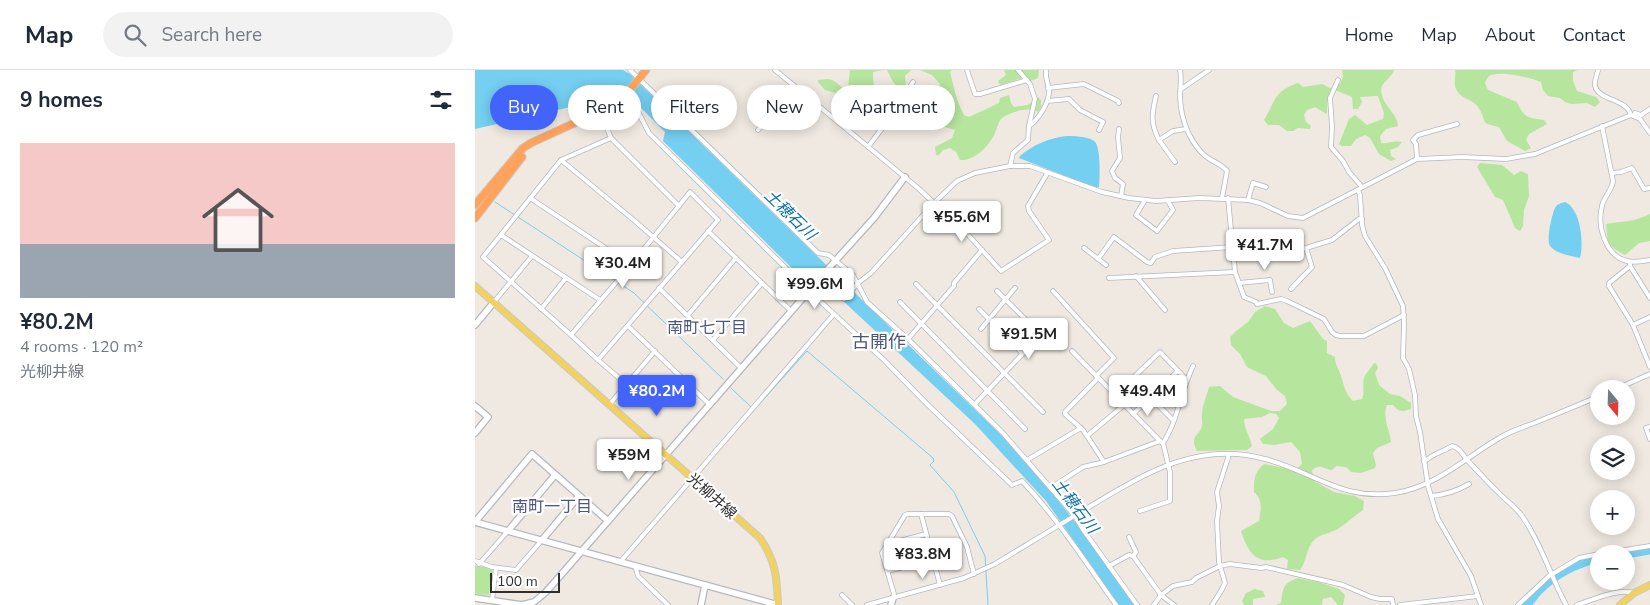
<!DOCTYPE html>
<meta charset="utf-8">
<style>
body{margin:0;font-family:"Nunito Sans","Noto Sans JP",sans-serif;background:#f2f2f3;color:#1f2937;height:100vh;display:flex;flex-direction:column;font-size:19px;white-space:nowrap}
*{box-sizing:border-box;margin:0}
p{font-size:16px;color:#747a83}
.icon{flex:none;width:28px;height:28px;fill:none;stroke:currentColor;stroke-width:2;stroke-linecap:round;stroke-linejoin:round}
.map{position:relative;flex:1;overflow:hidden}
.panel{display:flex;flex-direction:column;background:#fff;width:475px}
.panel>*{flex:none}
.top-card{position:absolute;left:15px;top:15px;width:475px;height:45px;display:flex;gap:10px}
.needle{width:32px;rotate:161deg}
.controls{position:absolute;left:1115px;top:310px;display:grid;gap:10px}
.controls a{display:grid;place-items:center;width:45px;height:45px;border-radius:50%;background:#fff;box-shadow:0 2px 12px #0003;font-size:25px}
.scale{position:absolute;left:15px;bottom:12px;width:70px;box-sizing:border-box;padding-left:5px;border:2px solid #2e2e2e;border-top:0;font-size:14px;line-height:18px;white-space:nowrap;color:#2e2e2e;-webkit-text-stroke:4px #fff;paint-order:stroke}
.price{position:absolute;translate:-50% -42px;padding:0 11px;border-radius:5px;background:#fff;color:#222;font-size:16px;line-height:32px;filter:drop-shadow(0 1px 2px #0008)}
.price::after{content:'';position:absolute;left:50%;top:30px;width:15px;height:11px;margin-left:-8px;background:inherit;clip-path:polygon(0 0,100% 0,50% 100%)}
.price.selected{background:#4264fb;color:#fff}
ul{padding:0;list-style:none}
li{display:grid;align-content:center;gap:10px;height:265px;padding:0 20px}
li+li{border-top:1px solid #e0e1e3}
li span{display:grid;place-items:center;height:155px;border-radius:0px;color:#555}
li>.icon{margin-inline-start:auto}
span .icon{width:90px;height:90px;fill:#fffc;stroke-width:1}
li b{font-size:21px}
h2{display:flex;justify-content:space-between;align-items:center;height:60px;padding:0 20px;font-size:21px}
.chip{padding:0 18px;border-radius:22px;background:#fff;box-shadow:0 2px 12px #0003;font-size:18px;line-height:45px}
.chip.selected{background:#4264fb;color:#fff}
header{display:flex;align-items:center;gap:30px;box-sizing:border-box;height:70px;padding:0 25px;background:#fff;border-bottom:1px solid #e0e1e3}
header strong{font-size:24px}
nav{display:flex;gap:28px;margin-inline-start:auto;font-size:18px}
.search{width:350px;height:45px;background:#f2f2f3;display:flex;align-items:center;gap:12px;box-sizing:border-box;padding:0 18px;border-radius:28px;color:#747a83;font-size:19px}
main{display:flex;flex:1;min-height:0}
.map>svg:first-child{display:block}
</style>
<header>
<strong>Map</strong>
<div class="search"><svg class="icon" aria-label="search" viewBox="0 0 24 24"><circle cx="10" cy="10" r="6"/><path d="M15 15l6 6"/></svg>Search here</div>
<nav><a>Home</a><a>Map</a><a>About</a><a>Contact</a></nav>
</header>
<main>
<section class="panel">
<h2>9 homes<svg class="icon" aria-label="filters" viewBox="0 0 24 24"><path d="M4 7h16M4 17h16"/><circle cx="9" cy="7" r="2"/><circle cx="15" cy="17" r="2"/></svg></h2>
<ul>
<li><span style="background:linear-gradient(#f6c9c9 65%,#9aa5b1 0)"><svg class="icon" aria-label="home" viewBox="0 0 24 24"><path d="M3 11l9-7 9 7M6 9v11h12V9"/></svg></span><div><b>¥80.2M</b><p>4 rooms · 120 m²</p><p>光柳井線</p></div></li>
</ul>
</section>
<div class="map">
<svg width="1175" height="535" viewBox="0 0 1175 535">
<rect width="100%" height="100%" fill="#efe9e1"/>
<g fill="#b6e59e">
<path d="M375,0H409L398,2C398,12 398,19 406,25L399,39L398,50L395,53L392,51L390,45L374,38L364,24L350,20L343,12V10C357,8 359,9 368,19L373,18Z"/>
<path d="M412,0H440H436L430,6L431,16L429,20C419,17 416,8 412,0Z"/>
<path d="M445,0H477L475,2C479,17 481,31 489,45L494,47L524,33L525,28L534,25L536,33L539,37L553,35L563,27L566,30V37L563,42C554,36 534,42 526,49C523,52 522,59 520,63C514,76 500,91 485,90L481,82L475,78L468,80L464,85H461L460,77L477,68L480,60L463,55L454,42L455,29L464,19L465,14L457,5Z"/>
<polygon points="529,0 564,0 563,8 555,11 547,8 525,15 523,11 531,5"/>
<path d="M867,0H919C917,7 910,10 907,16C902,32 923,42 923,56L911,59L905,66L906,73C914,74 919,70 927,72L923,77L915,80L916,86L921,89L916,91L904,84L895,68L890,65L881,69L876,76H867L864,74L874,49L880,45L892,55L908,49L909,43L903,26L885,27L887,32L883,39H878L877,27L860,20L855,22L852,32V44L840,37L832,40L829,45L831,52L836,56L835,59L823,58L818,61H812L804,55H793L789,50C801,30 799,21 823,13L828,17L847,14L855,18L865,14L868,7Z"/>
<path d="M980,0H1103L1098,2V11L1102,21L1121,27L1125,32L1120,37L1112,33L1096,34L1090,32L1085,28L1073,26L1068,20L1066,12C1054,7 1024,0 1014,6C1012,8 1011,11 1010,13L1013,20L1042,32C1049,48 1053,48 1069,50L1072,54L1054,64L1051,70L1056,78L1050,81L1032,71L1024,57C1003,53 1013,51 1003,37C996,27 984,30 980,16C979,11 981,5 980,0Z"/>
<polygon points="1005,93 1027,95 1039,105 1046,101 1053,104 1054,126 1049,140 1048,156 1045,161 1040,158 1028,130 1020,127 1002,97"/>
<path d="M1175,144V171L1164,173L1150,185L1141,180L1133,173L1131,154C1147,151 1160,152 1175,144Z"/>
<path d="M790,236L800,239L809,253L818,258L835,251L848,269L852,271V283L860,287C860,295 864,299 866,306C870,318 869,321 878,331L887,329C890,322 887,315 889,308C891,302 896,299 898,294L901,293L903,298L900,303L904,315L915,324L925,326L936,333V339C927,342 924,342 918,335H912C907,348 915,360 916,372L902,378L898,383L901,395L900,398L886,403L876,402L871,397L861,396L857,400C849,399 845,393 837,400L839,411L859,422L880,426L889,431L888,440C879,446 872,453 863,459C854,464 846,463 838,471C831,479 832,491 825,500L812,499L813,490L808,487C782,497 773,483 766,461L784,451C786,440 788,430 779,422C779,409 779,403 789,394L820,400L827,394L825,382L816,372L799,375L788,374L785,369L798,359L804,348L801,344L795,343L787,347L769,349C769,359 775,366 777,376L772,380L722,381C714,365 724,367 727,356C728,352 726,349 727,344C727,336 732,325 734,317L745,316L758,327L796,341H805L812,334L810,326L802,320L791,306L772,297L765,284L756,275L755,267L760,262L773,252L780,242Z"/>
<polygon points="0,496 15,498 18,501 14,525 0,524"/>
<path d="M823,508L843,512L864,519L870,525L868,535H863L856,527L848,529L847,535H801L806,533C808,518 808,513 823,508Z"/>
<polygon points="780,519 788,521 790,527 778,529 778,535 769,535 767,531 771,523"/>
</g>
<g fill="#75cff0">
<polygon points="0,0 148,0 155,4 527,366 574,419 601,453 659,535 644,535 571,431 500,354 351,215 331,212 188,71 190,62 144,16 122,29 91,38 0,59"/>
<path d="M591,66C599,66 611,66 619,71C626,75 625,108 624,117L621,118L544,88L545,86C558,75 574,68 591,66Z"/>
<path d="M1090,132C1106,139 1109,173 1105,188C1096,186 1082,184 1075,176C1071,171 1077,144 1080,138C1082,134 1086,133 1090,132Z"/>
</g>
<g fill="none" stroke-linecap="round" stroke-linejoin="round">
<g stroke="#75cff0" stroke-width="1">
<polyline points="20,132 159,223 248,309"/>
<polyline points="256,318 276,337"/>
<polyline points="279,340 332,281 458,388 459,391 455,395 479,422 510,486 513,535"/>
</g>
<g stroke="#75cff0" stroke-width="9">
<polyline points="1151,484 1175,480"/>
<path d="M1051,535C1056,531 1059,525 1064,520C1080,504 1102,493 1124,488"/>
</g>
<defs>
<g id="street">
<polyline points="155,0 343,183 354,185 378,205 392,232 433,269 527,362 600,446 607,458 662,535"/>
<polyline points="300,0 443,118 459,133 462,134 486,157 507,180 479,213 479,216 433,269"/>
<polyline points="492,0 500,24 505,24 552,10"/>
<path d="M705,0C707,9 705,17 705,27C706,48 713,68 727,83C734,91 746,93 752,101L747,128"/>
<path d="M1123,0C1122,5 1119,11 1120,16C1124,31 1151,28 1156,45"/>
<polyline points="863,10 855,28 857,57 856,77 868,91 874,102 887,117"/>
<polyline points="573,18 609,14 643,31 644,33"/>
<polyline points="706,19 734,0"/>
<path d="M681,26C677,43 675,53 684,70"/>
<path d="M149,27L160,36L174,63L334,221L409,290L453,335L537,415L547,411C583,449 611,493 641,535"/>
<polyline points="572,31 594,29 605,40 628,52 624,60"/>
<polyline points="125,42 136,68 204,136"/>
<polyline points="1160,43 1166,45 1175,39"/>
<path d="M554,56C563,50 575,32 574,20C573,13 570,8 571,0"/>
<path d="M1127,56L1138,111C1137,121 1129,126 1127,136C1122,155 1130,186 1152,191C1159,193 1168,191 1175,190"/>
<polyline points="644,59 643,67 645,88 637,101 640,108 648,114 646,126"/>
<polyline points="283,60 319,17"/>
<polyline points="136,68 86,90 8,187 96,265 156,195 215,122 243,150 123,290 179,338 206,308"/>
<polyline points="393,77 417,45 438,12"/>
<polyline points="942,89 941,74 938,70 943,65 982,54"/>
<polyline points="86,90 161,152 207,192"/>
<polyline points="700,92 684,70 698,61 711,59"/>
<polyline points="535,96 538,83 553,70 554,56 560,29 555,14 543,0"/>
<polyline points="1137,103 1146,102 1157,98 1169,119 1175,118"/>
<polyline points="883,120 885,125 887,155 890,166 910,198 928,236 929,254 928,288 934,299 940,325 941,346 945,362 953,416 963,449 996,506 1006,535"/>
<polyline points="55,128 156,195"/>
<polyline points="753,128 760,202 769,227 781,232 782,234 806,229 812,231 849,249 857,262 861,265 865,266 889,266 929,245"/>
<polyline points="670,130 661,145 682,161 698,140 693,131"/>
<polyline points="773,130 778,113 791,117"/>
<polyline points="233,161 316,241"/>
<polyline points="26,165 125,230"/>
<polyline points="609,178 631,195"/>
<polyline points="507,180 526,201 574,170 554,141 553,136 573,102"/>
<polyline points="783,181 831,178 857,170 884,149 887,149"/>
<polyline points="623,189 639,167 672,192 676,193 680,187 698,181 758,177"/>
<polyline points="1155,192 1155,196 1134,213 1134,216 1158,255 1175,297"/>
<polyline points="1155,196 1175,228"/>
<polyline points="661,206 690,240"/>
<polyline points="634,208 760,202"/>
<polyline points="764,213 795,210 797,222"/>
<polyline points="441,214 568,342"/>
<polyline points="184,218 266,298"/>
<polyline points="816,219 837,197 831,178"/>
<polyline points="522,221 565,264"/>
<polyline points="578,221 639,288 621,306"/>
<polyline points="369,229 383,213 396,203 459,133 482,111 500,103 535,96 555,96 627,122 654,128 681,131 724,128 773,130 785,133 813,146 828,148 942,89 987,87 1031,89 1060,84 1156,45 1165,49 1175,63"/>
<polyline points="19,232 57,186"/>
<polyline points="425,232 550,359"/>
<polyline points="66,239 91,208"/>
<polyline points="504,239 547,283"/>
<polyline points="213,245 261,188"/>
<polyline points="1158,255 1175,247"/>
<polyline points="153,256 234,334"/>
<polyline points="506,259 540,218"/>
<polyline points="96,265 123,290"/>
<polyline points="238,270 287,213"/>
<polyline points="597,281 686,372"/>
<polyline points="623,308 590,342 590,344 608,360 629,392 685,371"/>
<polyline points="1141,319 1175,304"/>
<polyline points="640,325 685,282 711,309"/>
<polyline points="676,328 698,350"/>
<polyline points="500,334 575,255"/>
<polyline points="134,335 180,281"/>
<polyline points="658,344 703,301"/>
<polyline points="1175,357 1171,358 1175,369"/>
<polyline points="612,366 649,335"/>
<polyline points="552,390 606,358"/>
<path d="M949,392C960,382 966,383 977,376C986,378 987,385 993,391C1003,401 1012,412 1022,421C1030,430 1040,436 1047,446C1065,471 1076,507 1091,535"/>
<polyline points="577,417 608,397 629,392"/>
<path d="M956,426C969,425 982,421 994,414"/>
<path d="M665,441L695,431V402L688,373C703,350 706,321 718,296"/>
<polyline points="446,444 465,515"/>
<polyline points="654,467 661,482 658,486"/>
<polyline points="414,472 417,473 451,464"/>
<polyline points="1125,484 1175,476"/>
<polyline points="0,491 17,497 41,500 67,470"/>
<polyline points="146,491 359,244"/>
<polyline points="4,494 33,461"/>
<polyline points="160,495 163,506 193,535"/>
<polyline points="634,496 654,485 658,486 686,525 699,535"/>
<polyline points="413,501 457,489"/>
<polyline points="367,525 377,535"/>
<polyline points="418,528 419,524 407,483 430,445 433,444 474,444 477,446 492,477 499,504"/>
<polyline points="17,531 21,498"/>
<path d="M392,535L489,508L520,494C551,475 583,456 614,437C669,404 723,370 790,389C839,402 867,431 920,423C961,417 991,387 1026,367C1038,360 1052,356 1064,351C1084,343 1104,335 1124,326"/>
<polyline points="679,535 686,525 698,516 717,512 721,508 745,496 755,494 786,498 791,497 868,515 896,527 905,529 917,529 918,535"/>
<polyline points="737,535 746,521 750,513 744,492 742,451 744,436 742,422 753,388 753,384"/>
<polyline points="925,535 1003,526"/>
<polyline points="1043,535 1074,506 1104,488 1124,484"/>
<path d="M1102,535C1118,530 1142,518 1159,523"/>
</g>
<g id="secondary">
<polyline points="0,255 19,232"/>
<polyline points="0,336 13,347 0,363"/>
<polyline points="0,452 303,535"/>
<polyline points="0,452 57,384 133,451"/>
<polyline points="33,461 80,405"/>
<polyline points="67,470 104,426"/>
<polyline points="0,528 47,535 59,532 71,522 361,190 399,148 430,107"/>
<polyline points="226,535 230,515"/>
<polyline points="416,535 418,528"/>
</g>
<g id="primary">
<path d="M0,216L285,468C301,491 302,508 303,535"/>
<polyline points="1145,535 1159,523 1175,515"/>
</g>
<g id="highway">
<polyline points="0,135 48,78 56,73 141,34 149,27 171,0"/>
<polyline points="0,148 47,87"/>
</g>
</defs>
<use href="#street" stroke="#b4b7c1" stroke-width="5.5"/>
<use href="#secondary" stroke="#b4b7c1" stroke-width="8"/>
<use href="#primary" stroke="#c9c9c9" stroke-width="8"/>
<use href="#highway" stroke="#c9c9c9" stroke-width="9"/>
<use href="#street" stroke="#fff" stroke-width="4"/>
<use href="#secondary" stroke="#fff" stroke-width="5.5"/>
<use href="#primary" stroke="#f2d163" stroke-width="6"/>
<use href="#highway" stroke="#ffa35c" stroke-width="7"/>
</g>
<g text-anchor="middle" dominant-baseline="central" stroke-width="4.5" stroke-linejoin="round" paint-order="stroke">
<g font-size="15" fill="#2e2e2e" stroke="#fff">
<text transform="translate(237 426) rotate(42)">光柳井線</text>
</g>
<g font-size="16" font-style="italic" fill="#0d6fa3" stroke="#fff">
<text transform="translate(315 145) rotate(44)">土穂石川</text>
<text transform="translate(600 436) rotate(53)">土穂石川</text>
</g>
<g font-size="16" fill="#4d5680" stroke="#fff">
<text x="232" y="258">南町七丁目</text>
<text x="77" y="437">南町一丁目</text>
</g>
<g font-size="18" fill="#4d5680" stroke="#fff">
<text x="404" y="272">古開作</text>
</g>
</g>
</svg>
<div class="controls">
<a><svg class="needle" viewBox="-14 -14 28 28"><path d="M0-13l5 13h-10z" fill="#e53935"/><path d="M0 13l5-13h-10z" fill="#747a83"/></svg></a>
<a><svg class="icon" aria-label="layers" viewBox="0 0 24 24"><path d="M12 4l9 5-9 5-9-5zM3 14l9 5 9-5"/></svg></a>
<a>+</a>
<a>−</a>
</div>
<div class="scale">100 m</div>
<b class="price" style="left:487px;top:173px">¥55.6M</b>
<b class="price" style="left:790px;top:201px">¥41.7M</b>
<b class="price" style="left:148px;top:219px">¥30.4M</b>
<b class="price" style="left:340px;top:240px">¥99.6M</b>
<b class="price" style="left:554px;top:290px">¥91.5M</b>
<b class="price selected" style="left:182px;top:347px">¥80.2M</b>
<b class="price" style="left:673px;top:347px">¥49.4M</b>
<b class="price" style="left:154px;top:411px">¥59M</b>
<b class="price" style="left:448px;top:510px">¥83.8M</b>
<div class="top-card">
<a class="chip selected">Buy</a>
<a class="chip">Rent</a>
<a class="chip">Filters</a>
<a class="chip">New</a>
<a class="chip">Apartment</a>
</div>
</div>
</main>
